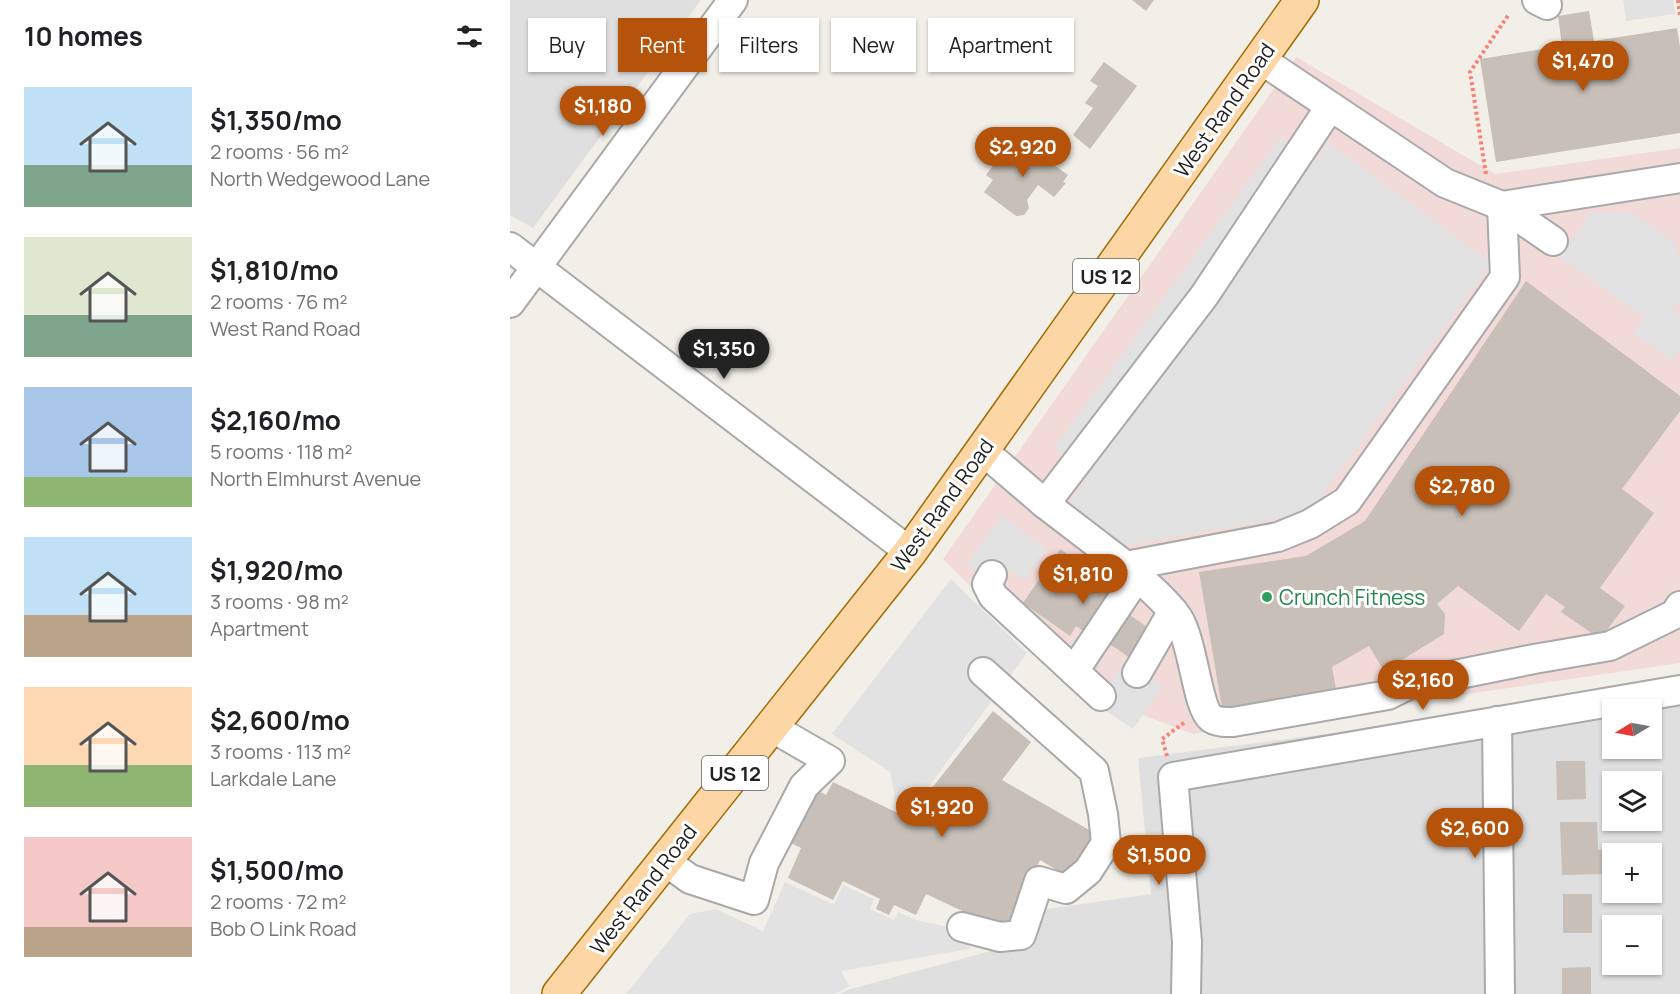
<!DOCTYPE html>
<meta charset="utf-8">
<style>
body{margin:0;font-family:Manrope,sans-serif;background:#f6f6f6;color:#202124;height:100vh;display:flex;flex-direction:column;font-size:22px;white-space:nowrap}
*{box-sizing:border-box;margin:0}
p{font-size:20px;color:#757577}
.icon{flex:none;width:33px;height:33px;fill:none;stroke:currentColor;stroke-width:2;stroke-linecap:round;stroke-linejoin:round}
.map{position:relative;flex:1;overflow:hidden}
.drawer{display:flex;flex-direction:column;background:#fff;width:510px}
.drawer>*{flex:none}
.banner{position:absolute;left:18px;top:18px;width:570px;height:54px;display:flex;gap:12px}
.needle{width:39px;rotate:260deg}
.fabs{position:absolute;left:1092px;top:699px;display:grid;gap:12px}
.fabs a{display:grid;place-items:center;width:60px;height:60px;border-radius:0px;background:#fff;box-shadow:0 2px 4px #0004;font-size:30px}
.price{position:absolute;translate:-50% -51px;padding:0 14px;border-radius:21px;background:#b45309;color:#fff;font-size:20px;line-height:39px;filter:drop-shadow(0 2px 3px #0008)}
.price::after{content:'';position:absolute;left:50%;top:36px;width:18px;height:14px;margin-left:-9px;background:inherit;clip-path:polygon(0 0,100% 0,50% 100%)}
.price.selected{background:#222;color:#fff}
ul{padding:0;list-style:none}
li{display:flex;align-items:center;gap:18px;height:150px;padding:0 24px}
li span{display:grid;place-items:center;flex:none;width:168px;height:120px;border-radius:0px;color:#555}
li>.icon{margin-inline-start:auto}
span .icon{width:72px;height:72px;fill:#fffc;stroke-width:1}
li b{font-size:26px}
h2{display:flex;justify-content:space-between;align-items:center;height:72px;padding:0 24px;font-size:26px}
.pill{padding:0 21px;border-radius:0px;background:#fff;box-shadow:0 2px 4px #0004;font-size:21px;line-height:54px}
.pill.selected{background:#b45309;color:#fff}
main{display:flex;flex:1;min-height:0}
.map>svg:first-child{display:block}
</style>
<main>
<section class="drawer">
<h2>10 homes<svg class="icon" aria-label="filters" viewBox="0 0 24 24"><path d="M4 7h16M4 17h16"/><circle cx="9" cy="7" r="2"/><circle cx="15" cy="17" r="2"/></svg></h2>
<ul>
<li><span style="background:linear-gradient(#bfe0f5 65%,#7fa58c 0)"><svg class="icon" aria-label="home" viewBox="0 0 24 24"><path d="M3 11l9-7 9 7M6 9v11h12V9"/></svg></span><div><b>$1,350/mo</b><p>2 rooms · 56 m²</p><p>North Wedgewood Lane</p></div></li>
<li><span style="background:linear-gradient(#dfe7d0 65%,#7fa58c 0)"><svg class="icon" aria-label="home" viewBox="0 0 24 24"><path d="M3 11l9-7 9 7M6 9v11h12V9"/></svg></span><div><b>$1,810/mo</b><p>2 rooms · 76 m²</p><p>West Rand Road</p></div></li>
<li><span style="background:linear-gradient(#a9c7e8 75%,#8fb573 0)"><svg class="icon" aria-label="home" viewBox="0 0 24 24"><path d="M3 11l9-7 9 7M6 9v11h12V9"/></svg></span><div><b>$2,160/mo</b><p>5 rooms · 118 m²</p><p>North Elmhurst Avenue</p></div></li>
<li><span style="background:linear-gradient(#bfe0f5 65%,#b9a48a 0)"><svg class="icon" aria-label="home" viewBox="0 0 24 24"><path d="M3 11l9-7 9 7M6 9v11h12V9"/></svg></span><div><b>$1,920/mo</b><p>3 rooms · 98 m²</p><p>Apartment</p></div></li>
<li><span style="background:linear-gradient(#ffd9b3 65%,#8fb573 0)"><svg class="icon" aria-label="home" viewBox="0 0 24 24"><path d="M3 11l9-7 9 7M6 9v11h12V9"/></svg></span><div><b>$2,600/mo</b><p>3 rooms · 113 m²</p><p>Larkdale Lane</p></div></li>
<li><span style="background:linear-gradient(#f6c9c9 75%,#b9a48a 0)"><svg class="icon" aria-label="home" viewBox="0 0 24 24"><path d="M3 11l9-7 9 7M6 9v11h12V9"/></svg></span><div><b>$1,500/mo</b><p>2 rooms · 72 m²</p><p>Bob O Link Road</p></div></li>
</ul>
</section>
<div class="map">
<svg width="1170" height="994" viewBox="0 0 1170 994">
<rect width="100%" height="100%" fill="#f2efe9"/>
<g fill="#e0dfdf" fill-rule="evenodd">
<polygon points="0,0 191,0 23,228 0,215"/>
<path d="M1170,689V994H330L337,990L521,940L530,910L641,894L628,758ZM1102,710H1142V748H1102ZM1102,782H1142V820H1102ZM1102,854H1142V892H1102ZM1102,926H1142V964H1102Z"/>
</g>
<polygon fill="#f2dad9" points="786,57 985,174 1170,148 1170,663 683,734 564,689 433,559"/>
<g fill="#e2e2e2">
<polygon points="1113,0 1163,0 1165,14 1116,21"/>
<polygon points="771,137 805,162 819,143 982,263 810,498 780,517 615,545 559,504 580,474 544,448"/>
<polygon points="1081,212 1122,213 1165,243 1170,260 1170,300 1163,310 1170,315 1170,347 1161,360 1123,333 1134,317 1050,258"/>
<polygon points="491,516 537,549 514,581 484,559 472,576 457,564"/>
<polygon points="441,579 517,653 398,815 387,809 380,772 322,734"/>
<polygon points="614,663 619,666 621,664 653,686 623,729 586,704"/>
<polygon points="275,882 324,905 333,885 364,899 360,909 384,920 388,912 406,920 457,931 460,949 331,971 339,986 325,994 116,994 180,914 206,909 253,931"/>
</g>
<g fill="#c7bfb8">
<polygon points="622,0 644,0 636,11"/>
<polygon points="1079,11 1084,41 1167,28 1170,47 1170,133 986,162 970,59 1052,46 1048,16"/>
<polygon points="594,62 627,86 580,149 563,135 583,108 575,103 588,86 580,81"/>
<polygon points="513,138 530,151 528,153 558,175 553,182 556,183 544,197 528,185 517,200 519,208 514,215 506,216 474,192 483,180 476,175 489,158 495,162"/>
<polygon points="1016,281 1170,396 1170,411 1112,489 1144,513 1090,588 1115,606 1090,639 1051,612 1055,607 1036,594 1009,631 948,586 927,604 935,614 934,634 874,671 859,646 822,667 827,695 713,714 689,572 796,556 855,521"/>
<polygon points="550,549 597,582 592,590 598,594 595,598 640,629 620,658 575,627 573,631 566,626 560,636 513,603"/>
<polygon points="483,711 521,742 492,780 588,835 562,879 530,860 495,931 416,894 406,915 384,905 379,915 366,909 370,899 333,881 323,900 278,878 291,848 279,842 303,788 316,795 323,782 398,818"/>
<polygon points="1046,761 1075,761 1076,799 1047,800"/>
<polygon points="1050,822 1087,822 1088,850 1096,849 1097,874 1052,875"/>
<rect x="1053" y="894" width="29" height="39"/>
<polygon points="1081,967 1081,994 1052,994 1052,968"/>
</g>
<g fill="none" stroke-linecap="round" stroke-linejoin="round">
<defs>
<g id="minor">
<polyline points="1027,0 1037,5"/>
<polyline points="992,206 1170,178"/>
<polyline points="992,206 1043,241"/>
<polyline points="0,247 400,552"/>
<polyline points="0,303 223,0"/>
<polyline points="472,450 535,504 694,296 820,107"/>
<polyline points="535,504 616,566 768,537 800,524 837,501 995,277 992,206 935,183 750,59"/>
<path d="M616,566C633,582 655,599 668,618C683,641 687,707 701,718C706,722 716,722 723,722L878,695L900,684L1024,659L1100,646L1165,614L1170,606"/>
<polyline points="482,575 477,584 483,596 591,696"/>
<polyline points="564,671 627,577"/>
<polyline points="627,673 663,611"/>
<polyline points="987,721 990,994"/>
<polyline points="155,861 180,879 244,900 254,863 294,786 320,761 261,727"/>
<polyline points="452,927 490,937 511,935 529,881 556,889 578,871 596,843 593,814 584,771 473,672"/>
<polyline points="676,994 677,942 663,777 1170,690"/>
</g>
<polyline id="major" points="49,994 400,552 792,0"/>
</defs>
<use href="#minor" stroke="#a9a9a9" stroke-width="32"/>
<use href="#major" stroke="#a06b00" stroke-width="36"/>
<g stroke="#fa8072" stroke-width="4" stroke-dasharray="3 3" stroke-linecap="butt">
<polyline points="1168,0 1170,15"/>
<polyline points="976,174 960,72 999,14"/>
<polyline points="657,756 652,739 675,722"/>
</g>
<use href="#minor" stroke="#fff" stroke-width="28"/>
<use href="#major" stroke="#fcd6a4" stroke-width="33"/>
</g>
<circle fill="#2e9e5b" stroke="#fff" stroke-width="2" cx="757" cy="597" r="6"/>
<g text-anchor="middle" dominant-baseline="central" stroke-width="6" stroke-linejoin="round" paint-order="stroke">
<g fill="#fff" stroke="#646464" stroke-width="1.5">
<rect x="563" y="259" width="66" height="34" rx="4.5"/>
<rect x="192" y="756" width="66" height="34" rx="4.5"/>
</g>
<g font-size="20" font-weight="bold" fill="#222">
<text x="596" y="276">US 12</text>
<text x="225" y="773">US 12</text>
</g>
<g font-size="21" fill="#222" stroke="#fff">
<text transform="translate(714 110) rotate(-55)">West Rand Road</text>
<text transform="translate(432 505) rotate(-54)">West Rand Road</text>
<text transform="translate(133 889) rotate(-52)">West Rand Road</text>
</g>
<g font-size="21" fill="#27864d" stroke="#fff" text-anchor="start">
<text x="769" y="597">Crunch Fitness</text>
</g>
</g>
</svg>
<div class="fabs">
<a><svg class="needle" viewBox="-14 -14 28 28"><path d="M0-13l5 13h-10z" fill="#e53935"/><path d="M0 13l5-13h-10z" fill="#757577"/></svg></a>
<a><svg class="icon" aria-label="layers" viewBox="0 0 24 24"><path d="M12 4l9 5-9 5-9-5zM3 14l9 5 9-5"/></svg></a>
<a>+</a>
<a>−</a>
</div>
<b class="price" style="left:1073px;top:92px">$1,470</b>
<b class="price" style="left:93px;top:137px">$1,180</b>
<b class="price" style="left:513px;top:178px">$2,920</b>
<b class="price selected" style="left:214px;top:380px">$1,350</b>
<b class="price" style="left:952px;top:517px">$2,780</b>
<b class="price" style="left:573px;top:605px">$1,810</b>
<b class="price" style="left:913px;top:711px">$2,160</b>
<b class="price" style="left:432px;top:838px">$1,920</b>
<b class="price" style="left:965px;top:859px">$2,600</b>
<b class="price" style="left:649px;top:886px">$1,500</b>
<div class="banner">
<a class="pill">Buy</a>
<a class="pill selected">Rent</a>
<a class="pill">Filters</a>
<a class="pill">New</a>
<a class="pill">Apartment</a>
</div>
</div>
</main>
